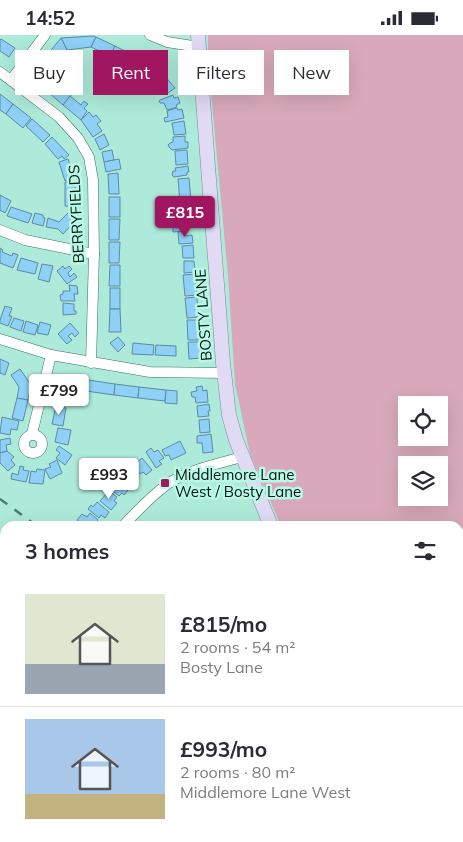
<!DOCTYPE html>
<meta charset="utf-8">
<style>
body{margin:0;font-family:Mulish,sans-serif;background:#f2f2f3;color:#2b2b33;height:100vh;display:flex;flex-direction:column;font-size:19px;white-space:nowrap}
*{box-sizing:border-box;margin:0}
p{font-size:16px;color:#7c7c81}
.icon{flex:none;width:28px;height:28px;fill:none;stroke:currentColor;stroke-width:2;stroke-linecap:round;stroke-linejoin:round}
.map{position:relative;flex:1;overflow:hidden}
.side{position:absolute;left:0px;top:486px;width:464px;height:321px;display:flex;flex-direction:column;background:#fff;border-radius:15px 15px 0 0;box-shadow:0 5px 20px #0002}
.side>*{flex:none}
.top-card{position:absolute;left:15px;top:15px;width:434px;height:45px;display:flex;gap:10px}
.fabs{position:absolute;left:398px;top:361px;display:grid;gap:10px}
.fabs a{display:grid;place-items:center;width:50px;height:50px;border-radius:0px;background:#fff;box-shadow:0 5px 20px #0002;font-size:25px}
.price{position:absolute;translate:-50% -42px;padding:0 11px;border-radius:5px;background:#fff;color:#222;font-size:16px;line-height:32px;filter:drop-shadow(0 1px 2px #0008)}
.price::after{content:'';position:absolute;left:50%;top:30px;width:15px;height:11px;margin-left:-8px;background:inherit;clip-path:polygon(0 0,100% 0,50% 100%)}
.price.current{background:#a11660;color:#fff}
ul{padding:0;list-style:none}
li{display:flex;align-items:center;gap:15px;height:125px;padding:0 25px}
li+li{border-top:1px solid #e1e1e2}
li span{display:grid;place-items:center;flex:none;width:140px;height:100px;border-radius:0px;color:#555}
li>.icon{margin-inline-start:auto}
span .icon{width:60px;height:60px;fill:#fffc;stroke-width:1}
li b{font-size:21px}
h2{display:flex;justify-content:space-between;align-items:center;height:60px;padding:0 25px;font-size:21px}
.tag{padding:0 18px;border-radius:0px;background:#fff;box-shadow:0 5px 20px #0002;font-size:18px;line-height:45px}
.tag.current{background:#a11660;color:#fff}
.status{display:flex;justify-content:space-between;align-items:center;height:35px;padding:0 25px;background:#fff;direction:ltr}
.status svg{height:14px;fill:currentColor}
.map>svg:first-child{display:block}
</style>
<div class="status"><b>14:52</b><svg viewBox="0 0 49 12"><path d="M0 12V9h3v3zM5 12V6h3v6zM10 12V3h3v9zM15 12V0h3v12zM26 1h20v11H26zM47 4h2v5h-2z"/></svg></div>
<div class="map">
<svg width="463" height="807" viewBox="0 0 463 807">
<rect width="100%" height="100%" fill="#adead9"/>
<g fill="#d8a9ba" fill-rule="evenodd">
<path d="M208,0H463V807H384L378,803L459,802V491H281L250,419L235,349L228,241L208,25ZM406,370H439V402H406ZM406,430H439V462H406Z"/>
<polygon points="5,659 5,802 324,802 325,807 0,807 0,665"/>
</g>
<g fill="#8fd0f6" stroke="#5b8ba6">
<polygon points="93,1 96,2 91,12 67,15 61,3"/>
<polygon points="96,2 115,11 110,21 91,12"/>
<polygon points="61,3 67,15 53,32 43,25"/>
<polygon points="1,4 15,13 9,22 0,16 0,5"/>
<polygon points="115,11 137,22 131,32 110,21"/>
<polygon points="137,22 158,33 153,43 131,32"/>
<polygon points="43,25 53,32 39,51 29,43"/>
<polygon points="158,33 175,53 165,60 153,43"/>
<polygon points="56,50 64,57 67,53 73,58 63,70 49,58"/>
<polygon points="0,59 13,69 6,79 0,75"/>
<polygon points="173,60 174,63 178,62 180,68 176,70 177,72 167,75 164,68 160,68 159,66 160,65"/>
<polygon points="70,61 81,70 84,66 88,69 84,73 87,76 81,85 63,70"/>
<polygon points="13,69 31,83 23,93 6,79"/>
<polygon points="177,73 178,75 182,74 184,83 165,87 164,83 168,82 167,76"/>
<polygon points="89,77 93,82 96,80 101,86 97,89 102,96 93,102 81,85"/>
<polygon points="32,84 50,100 43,107 26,91"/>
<polygon points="184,86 186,99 174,100 172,88"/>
<polygon points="104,99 109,110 100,115 95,104"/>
<polygon points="185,101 185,107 188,107 188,113 172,115 169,112 168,110 170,108 173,107 173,102"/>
<polygon points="52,102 69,120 64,124 62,121 58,124 45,109"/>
<polygon points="112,115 114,125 104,127 102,117"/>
<polygon points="187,115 188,129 176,130 175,116"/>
<polygon points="68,124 74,143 65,146 59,127"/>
<polygon points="119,124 121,134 106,137 104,127"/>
<polygon points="188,131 189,137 187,137 187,140 174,142 172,140 173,136 176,136 175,133"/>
<polygon points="118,138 119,159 109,159 108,139"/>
<polygon points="189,143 191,166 180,167 178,144"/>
<polygon points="65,147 75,148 75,172 65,171"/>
<polygon points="0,160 11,166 5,178 0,175"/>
<rect x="109" y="162" width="11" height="20"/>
<polygon points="190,170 191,182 178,183 177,171"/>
<polygon points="11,172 32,179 28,188 7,181"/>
<polygon points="72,174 79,182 63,199 58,194 46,192 48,183 59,187"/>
<polygon points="35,178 43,180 43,182 45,183 43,191 32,188"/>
<polygon points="109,184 120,184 119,205 109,205"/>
<polygon points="191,184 192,191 185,192 185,196 173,197 173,189 165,189 165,186"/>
<polygon points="185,196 186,201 192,200 193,208 179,209 178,197"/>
<polygon points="109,207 120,207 119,228 109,228"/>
<polygon points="193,210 194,223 183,223 182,211"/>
<polygon points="0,213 3,215 2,217 12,221 13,218 18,220 13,233 0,228"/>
<polygon points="21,223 38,228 35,239 17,235"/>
<polygon points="184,226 194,226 195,237 184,238"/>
<polygon points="42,229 53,231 49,247 38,244"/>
<polygon points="110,230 120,230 120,251 109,251"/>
<polygon points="63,231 65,234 69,231 72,234 68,238 70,242 74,238 77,242 67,249 57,236"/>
<polygon points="195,239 197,260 185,261 183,240"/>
<polygon points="69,250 77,251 78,259 74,259 75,266 61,266 60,260 63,259 63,256 70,256"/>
<rect x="110" y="253" width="10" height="21"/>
<polygon points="197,262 198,282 187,283 185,263"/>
<polygon points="63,268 74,269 74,276 76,276 76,279 63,280"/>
<polygon points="5,271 12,273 9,281 12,281 8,291 0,288 0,285"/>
<polygon points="110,274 120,274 121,297 109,297"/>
<polygon points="14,283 24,286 21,296 10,292"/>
<polygon points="187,285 199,285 201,305 188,305"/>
<polygon points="26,286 38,290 35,300 23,297"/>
<polygon points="40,287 51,290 48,300 37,298"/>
<polygon points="70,288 79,298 75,302 72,298 68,301 72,305 67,309 58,299"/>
<polygon points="118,302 125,310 118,317 110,308"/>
<polygon points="188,307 201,307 201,323 189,324"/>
<polygon points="133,308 154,310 153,320 132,319"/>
<polygon points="156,310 176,311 176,321 155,320"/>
<polygon points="0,324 9,328 5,340 0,338"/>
<polygon points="20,334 31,350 28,365 17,363 19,352 11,340"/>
<polygon points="80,344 85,354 63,366 58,356"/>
<polygon points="88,345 115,349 114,360 86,356"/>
<polygon points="115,349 139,352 138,363 114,360"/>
<polygon points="202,351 203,356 207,355 208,367 196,368 195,362 192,362 191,357 197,356 196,352"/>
<polygon points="139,352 166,355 165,366 138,363"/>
<polygon points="166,355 177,356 177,369 165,368"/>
<polygon points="17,363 28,365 23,386 12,383"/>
<polygon points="209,369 210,376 208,376 209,381 198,382 197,371"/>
<polygon points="56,371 66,373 63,391 52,389"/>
<polygon points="2,382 19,386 17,395 11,394 10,400 0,398"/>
<polygon points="209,384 210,397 200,398 199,385"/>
<polygon points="58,393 71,395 68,410 55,407"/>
<polygon points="211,399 213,417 203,418 202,408 197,408 197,401"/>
<polygon points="10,403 11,409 6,410 7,416 0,418 0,405"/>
<polygon points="180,406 186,418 171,425 169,420 165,421 162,415"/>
<polygon points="59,411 72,420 65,430 56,423 60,418 56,415"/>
<polygon points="151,413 154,417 158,415 164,423 159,426 162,429 156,433 146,417"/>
<polygon points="7,416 14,422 11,425 15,430 8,436 0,428 0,418"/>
<polygon points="142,423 152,435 146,440 143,437 140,439 133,431"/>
<polygon points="57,425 62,438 50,444 45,434 51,432 49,429"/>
<polygon points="20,431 24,432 23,435 29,436 26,447 11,444 12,438 18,440"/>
<polygon points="132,432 139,441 135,445 137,447 130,453 121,442"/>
<polygon points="37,434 45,435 43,449 29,448 31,436 36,437"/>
<polygon points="117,446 128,455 124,460 122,458 119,461 110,454"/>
<polygon points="109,456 117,462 114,466 117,468 111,475 100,466"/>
<polygon points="97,467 109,477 105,483 101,480 99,483 88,474 91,470 93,472"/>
<polygon points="90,478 98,485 95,488 99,491 85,491 77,485 82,479 87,482"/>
<polygon points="5,530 5,546 0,541 0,536"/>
<polygon points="0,585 5,590 5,607 0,612"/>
</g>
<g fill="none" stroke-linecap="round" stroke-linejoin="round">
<defs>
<g id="minor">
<polyline points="150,0 167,7 199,12"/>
<polyline points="0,37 59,82 78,103 89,122 93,145 94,219 91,328"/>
<polyline points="11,45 45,0"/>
<polyline points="0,195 25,205 94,219"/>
<polyline points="0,304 51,320 150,337 224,338"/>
<polyline points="32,399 51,320"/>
<circle cx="33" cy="409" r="9"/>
<path d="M123,491C137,476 152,460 169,448C191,434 217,429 242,422"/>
<polyline points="0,649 5,644"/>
</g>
<g id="major">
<polyline points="198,0 223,328 229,380 236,405 271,491"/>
<polyline points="337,802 338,807"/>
</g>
</defs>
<use href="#minor" stroke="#367162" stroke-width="11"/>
<use href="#major" stroke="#8484a0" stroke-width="15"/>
<use href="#minor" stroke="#fff" stroke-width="10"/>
<use href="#major" stroke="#e0daf5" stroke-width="14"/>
<g stroke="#527a6f" stroke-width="2.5" stroke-dasharray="9 9" stroke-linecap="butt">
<polyline points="0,464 37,491"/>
<polyline points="453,802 460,807"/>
</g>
</g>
<rect fill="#a11660" stroke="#baf8e6" stroke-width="2" x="160" y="443" width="10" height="10" rx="2.5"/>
<g text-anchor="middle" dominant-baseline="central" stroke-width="5" stroke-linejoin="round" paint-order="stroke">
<g font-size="15" fill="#00140f" stroke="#baf8e6">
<text transform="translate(76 179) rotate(-93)">BERRYFIELDS</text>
<text transform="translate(203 280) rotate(-94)">BOSTY LANE</text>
</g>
<g font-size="15" fill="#00140f" stroke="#baf8e6" text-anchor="start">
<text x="175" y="439">Middlemore Lane<tspan x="175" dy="17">West / Bosty Lane</tspan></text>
</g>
</g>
</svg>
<div class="fabs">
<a><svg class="icon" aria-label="locate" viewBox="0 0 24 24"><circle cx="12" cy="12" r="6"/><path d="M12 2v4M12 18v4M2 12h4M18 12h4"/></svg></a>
<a><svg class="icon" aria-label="layers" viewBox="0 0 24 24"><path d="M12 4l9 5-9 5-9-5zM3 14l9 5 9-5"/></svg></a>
</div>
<b class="price current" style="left:185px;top:203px">£815</b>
<b class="price" style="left:59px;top:381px">£799</b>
<b class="price" style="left:109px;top:465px">£993</b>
<div class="top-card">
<a class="tag">Buy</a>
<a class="tag current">Rent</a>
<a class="tag">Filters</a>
<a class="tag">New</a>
</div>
<section class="side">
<h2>3 homes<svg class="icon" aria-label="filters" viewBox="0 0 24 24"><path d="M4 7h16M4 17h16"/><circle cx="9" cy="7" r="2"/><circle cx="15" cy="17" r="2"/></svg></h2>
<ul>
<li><span style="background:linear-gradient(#dfe7d0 70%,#9aa5b1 0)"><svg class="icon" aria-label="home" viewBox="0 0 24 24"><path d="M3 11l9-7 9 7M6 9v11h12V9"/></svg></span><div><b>£815/mo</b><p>2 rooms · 54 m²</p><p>Bosty Lane</p></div></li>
<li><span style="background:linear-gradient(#a9c7e8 75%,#c2b280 0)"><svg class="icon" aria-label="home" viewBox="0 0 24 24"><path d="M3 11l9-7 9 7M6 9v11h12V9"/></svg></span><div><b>£993/mo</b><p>2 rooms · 80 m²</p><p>Middlemore Lane West</p></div></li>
</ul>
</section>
</div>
